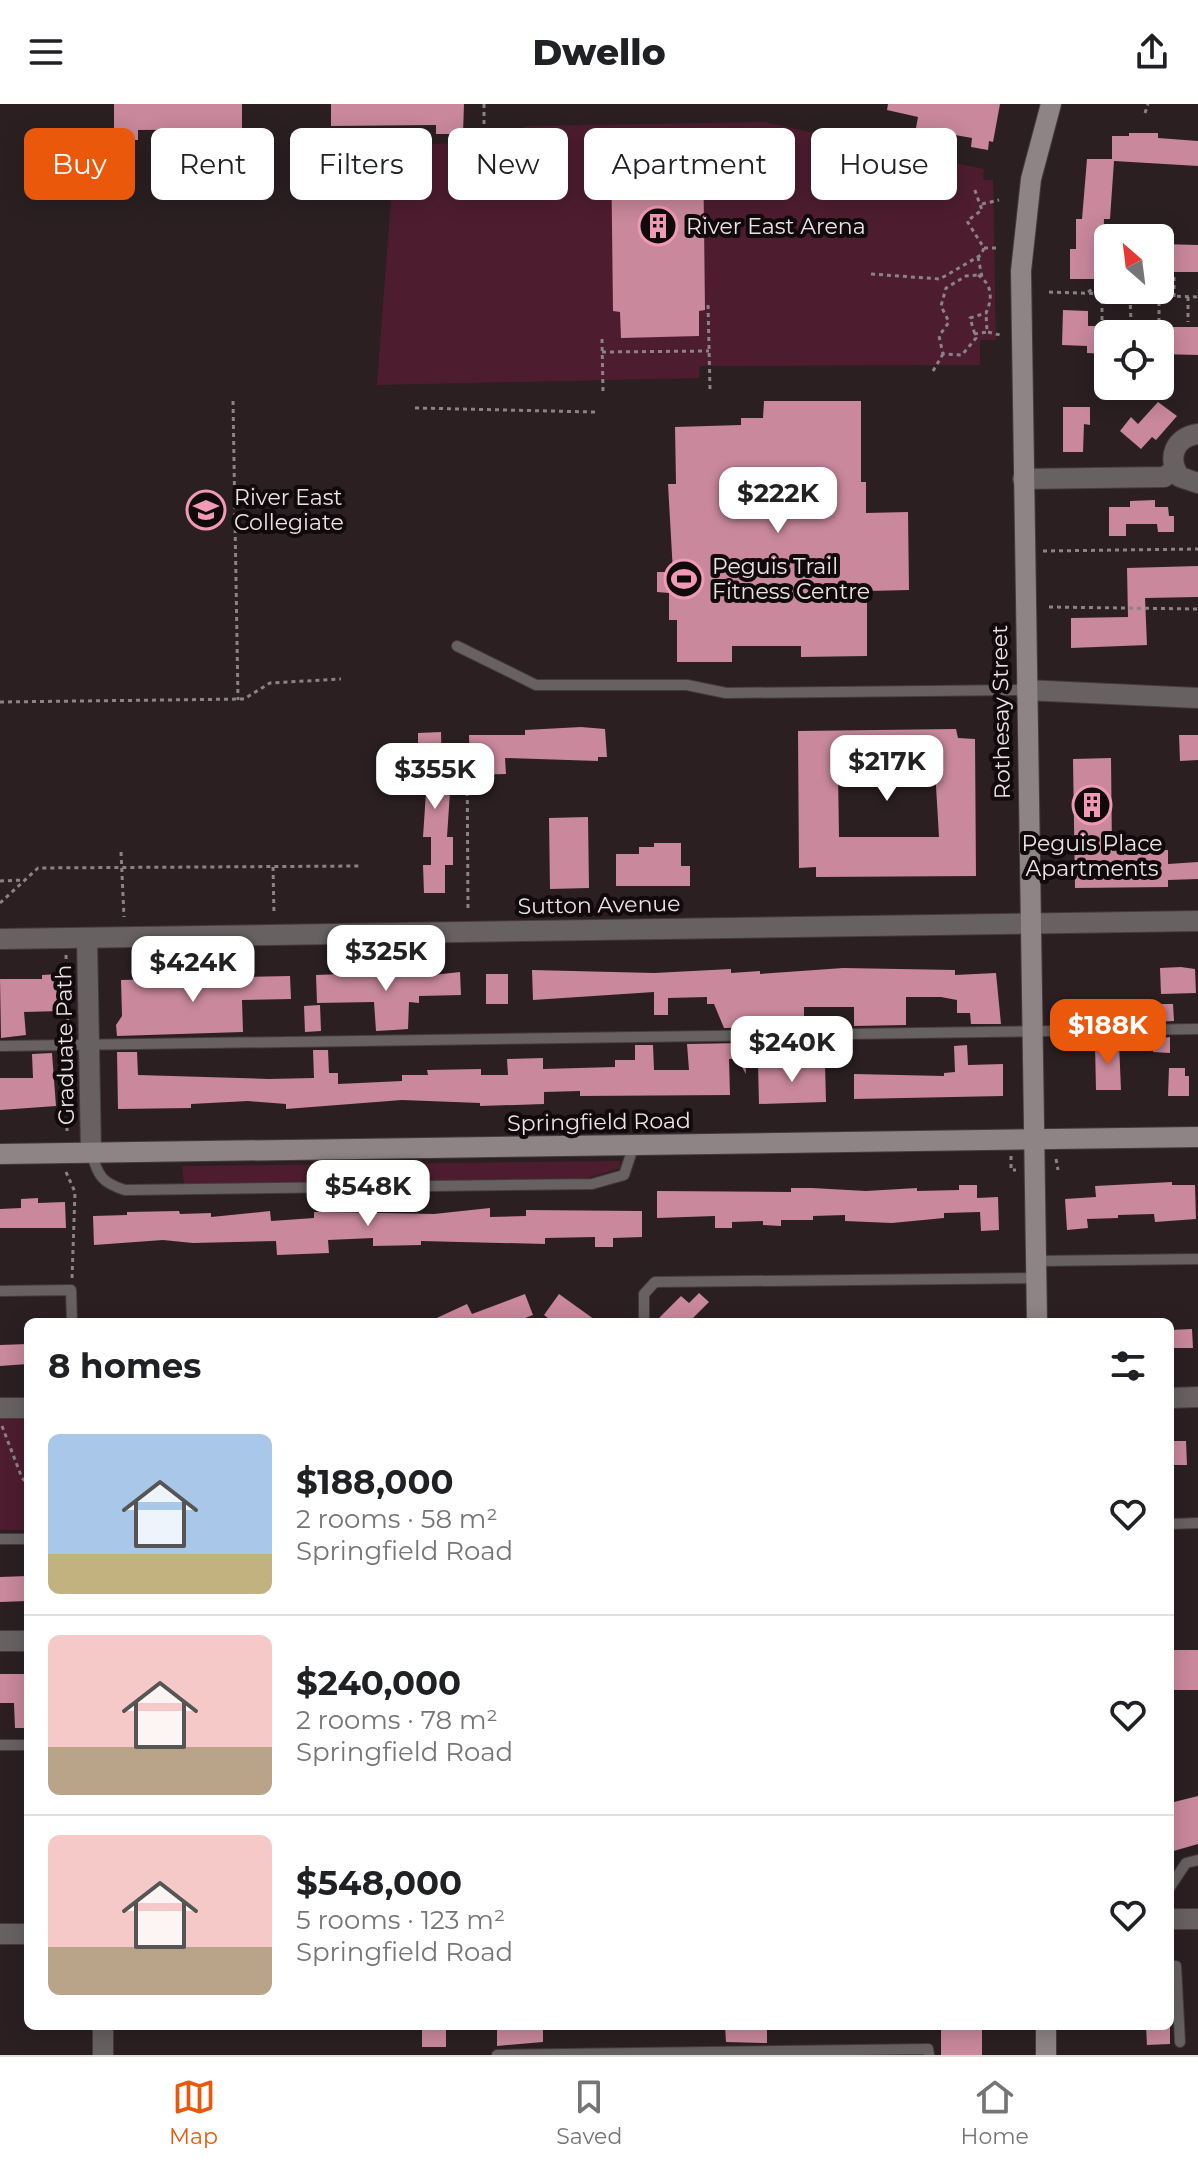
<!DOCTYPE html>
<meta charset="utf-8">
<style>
body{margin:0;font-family:Montserrat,sans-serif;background:#f6f6f6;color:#202124;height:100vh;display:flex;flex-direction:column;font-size:30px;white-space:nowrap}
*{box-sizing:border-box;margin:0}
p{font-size:26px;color:#757577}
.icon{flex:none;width:44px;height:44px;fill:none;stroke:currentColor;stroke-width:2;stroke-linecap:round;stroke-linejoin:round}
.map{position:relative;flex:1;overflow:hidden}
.drawer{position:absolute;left:24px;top:1214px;width:1150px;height:712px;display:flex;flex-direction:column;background:#fff;border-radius:12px;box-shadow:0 4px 20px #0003}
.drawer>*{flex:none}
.banner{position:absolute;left:24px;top:24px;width:1150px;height:72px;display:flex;gap:16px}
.needle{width:52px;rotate:332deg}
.tools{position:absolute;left:1094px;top:120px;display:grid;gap:16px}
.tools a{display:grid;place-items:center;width:80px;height:80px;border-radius:12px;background:#fff;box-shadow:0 4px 20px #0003;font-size:40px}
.price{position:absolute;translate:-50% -68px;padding:0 18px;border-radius:16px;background:#fff;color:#222;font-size:26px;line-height:52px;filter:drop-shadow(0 2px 4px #0008)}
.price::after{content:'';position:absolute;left:50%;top:48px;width:24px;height:18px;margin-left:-12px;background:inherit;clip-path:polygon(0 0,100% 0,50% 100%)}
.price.current{background:#ea580c;color:#fff}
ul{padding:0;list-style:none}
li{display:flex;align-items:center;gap:24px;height:200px;padding:0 24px}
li+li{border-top:2px solid #e0e0e0}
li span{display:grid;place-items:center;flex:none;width:224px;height:160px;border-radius:12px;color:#555}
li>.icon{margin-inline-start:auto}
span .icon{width:96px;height:96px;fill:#fffc;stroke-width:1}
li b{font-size:34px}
h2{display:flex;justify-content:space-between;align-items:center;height:96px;padding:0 24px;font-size:34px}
.pill{padding:0 28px;border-radius:12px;background:#fff;box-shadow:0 4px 20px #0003;font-size:28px;line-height:72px}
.pill.current{background:#ea580c;color:#fff}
header{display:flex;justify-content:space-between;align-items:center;height:104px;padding:0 24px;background:#fff;font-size:36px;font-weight:800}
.tab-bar{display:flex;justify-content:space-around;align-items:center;height:112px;border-top:2px solid #e0e0e0;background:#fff;font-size:22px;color:#757577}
.tab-bar a{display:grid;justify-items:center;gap:4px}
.tab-bar .current{color:#ea580c}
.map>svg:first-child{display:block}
</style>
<header><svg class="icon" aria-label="menu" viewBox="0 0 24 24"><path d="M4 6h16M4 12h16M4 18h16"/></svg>Dwello<svg class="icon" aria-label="share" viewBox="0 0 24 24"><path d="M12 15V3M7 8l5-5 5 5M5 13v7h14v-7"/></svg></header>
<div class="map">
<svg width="1198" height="1951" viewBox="0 0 1198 1951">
<rect width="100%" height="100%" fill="#2b1f22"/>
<g fill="#4d1d2f">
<polygon points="764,18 984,65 983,76 993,76 996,236 980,236 980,261 700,262 699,274 377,281 395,42 475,38 528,22"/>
<polygon points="620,1057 620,1064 588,1074 184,1080 182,1062"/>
<polygon points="28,1314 28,1426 0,1426 0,1315"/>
</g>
<g fill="#c9889c" fill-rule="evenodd">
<polygon points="114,0 242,0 242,25 138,26 138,36 114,36"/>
<polygon points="331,0 464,0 463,30 436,30 436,21 331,22"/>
<polygon points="888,0 1000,0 993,38 989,37 988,46 971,43 972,34 916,24 918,13 887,6"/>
<polygon points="1129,29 1158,29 1158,34 1198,37 1198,62 1114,57 1110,115 1104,115 1103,145 1098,145 1098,175 1070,175 1070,145 1076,145 1076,115 1082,115 1087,55 1112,55 1112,32 1129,32"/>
<polygon points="703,36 705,206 699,207 699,232 621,234 620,208 613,207 611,37"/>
<polygon points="1160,140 1198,141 1198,168 1160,168"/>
<polygon points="1063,206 1088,207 1088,222 1108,222 1108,250 1087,249 1087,242 1062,241"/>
<polygon points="1160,223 1198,223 1198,251 1160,250"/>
<polygon points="764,297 861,297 861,378 866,378 866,409 908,408 909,486 867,487 867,552 801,553 801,542 732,542 732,558 677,558 677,516 669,516 669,489 657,488 657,468 673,468 668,380 676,380 675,323 741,321 741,314 763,314"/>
<polygon points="1158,298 1177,312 1156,336 1152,333 1141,345 1120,327 1131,313 1138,320"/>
<polygon points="1063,303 1090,303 1090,321 1084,320 1083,348 1063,348"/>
<polygon points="1155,396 1155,403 1168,403 1169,412 1174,412 1174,428 1158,428 1157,420 1126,420 1126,432 1109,432 1109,403 1130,403 1130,397"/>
<polygon points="1198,462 1198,493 1145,494 1147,541 1071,544 1071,514 1128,513 1127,464"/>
<polygon points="581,623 605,625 607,653 598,653 598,657 505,654 506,670 470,671 469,631 525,631 525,626"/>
<path d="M956,625L958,634L975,635L976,772L816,773V763L799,764L798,627ZM935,665L939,733H839L838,667Z"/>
<polygon points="441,628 442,673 451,673 447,733 453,733 453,761 445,761 445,789 424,789 423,761 431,761 431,733 423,733 427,673 418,673 418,629"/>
<polygon points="1179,631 1198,631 1198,656 1180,657"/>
<polygon points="1111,654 1112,747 1168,746 1168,760 1198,758 1198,775 1168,776 1168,783 1075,784 1073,655"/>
<polygon points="588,713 589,784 550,785 549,714"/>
<polygon points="654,739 681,739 681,762 690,762 690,782 616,782 616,750 639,750 639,743 654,743"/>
<polygon points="1181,863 1195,865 1196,889 1161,890 1160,864"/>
<polygon points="843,864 955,866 955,871 996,869 1001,920 971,920 970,909 957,909 957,896 941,893 906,893 906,921 854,922 854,903 804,903 804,923 724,924 714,900 707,900 707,893 668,894 668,911 654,911 654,888 533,896 532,866 654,869 731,865 731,869 760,867 760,870"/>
<polygon points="390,868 433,871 460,868 461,891 419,892 419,899 409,898 408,925 394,926 376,927 374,898 317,899 316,871"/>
<polygon points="60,870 61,907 24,908 26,931 1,934 0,875 42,875 42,871"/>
<rect x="486" y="870" width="22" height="30"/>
<polygon points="290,872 291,895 242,896 243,928 117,932 116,921 122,912 121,876"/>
<polygon points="1155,900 1173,900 1174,917 1155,918"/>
<polygon points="320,901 321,927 305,928 304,902"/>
<polygon points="1170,933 1170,949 1153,948 1153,935"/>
<polygon points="744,939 746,970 737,955 729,955 730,991 580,992 580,987 544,988 544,1000 480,1002 480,999 402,996 286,1005 286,1000 248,997 191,1000 191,1004 118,1005 117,948 137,948 138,971 269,975 314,974 313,946 328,946 329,969 338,969 338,980 402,977 402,971 428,971 427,966 481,965 481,971 508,971 507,955 543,954 543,965 615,963 615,956 635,956 635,941 653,941 654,966 689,966 687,940"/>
<polygon points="1119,939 1121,986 1096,986 1095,940"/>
<polygon points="967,941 968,961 1003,960 1003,992 854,995 854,970 944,972 944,969 955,968 954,942"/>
<polygon points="52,949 56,1002 0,1006 0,974 33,974 32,950"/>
<polygon points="758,960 825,960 826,998 759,1000"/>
<polygon points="1169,964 1185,964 1185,972 1189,972 1189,992 1168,992"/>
<polygon points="1172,1078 1172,1081 1195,1081 1196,1115 1155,1118 1154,1110 1118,1111 1118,1114 1087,1115 1088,1124 1067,1126 1065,1095 1096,1093 1095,1082"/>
<polygon points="959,1081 977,1081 977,1094 998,1093 999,1126 981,1127 980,1108 944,1109 944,1114 892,1119 845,1117 845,1111 813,1112 813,1116 781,1116 781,1122 763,1121 763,1117 732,1118 732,1124 715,1124 715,1112 657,1114 657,1087 791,1088 791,1084 812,1084 866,1087 917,1084 917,1087 959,1086"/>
<polygon points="38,1094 38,1099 65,1098 66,1124 0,1124 0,1105 21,1104 21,1095"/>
<polygon points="490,1104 490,1113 526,1112 526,1106 642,1107 642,1133 613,1134 613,1143 595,1143 595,1133 545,1134 545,1140 421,1137 421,1141 373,1142 373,1134 328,1136 329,1149 277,1151 276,1137 193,1139 163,1136 94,1141 93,1112 127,1111 127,1108 179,1107 180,1110 211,1109 211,1113 270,1107 271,1117 314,1114 314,1108 327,1108 434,1110"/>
<polygon points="699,1189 709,1198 689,1218 655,1218 681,1192 689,1199"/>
<polygon points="525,1190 533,1211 515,1218 428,1218 467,1200 472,1210"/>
<polygon points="559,1190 598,1218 553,1218 544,1211"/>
<polygon points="1192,1225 1193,1244 1170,1244 1170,1226"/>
<polygon points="28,1240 28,1260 0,1262 0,1241"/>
<polygon points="1170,1337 1186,1337 1187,1361 1170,1361"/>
<polygon points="28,1472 28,1497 0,1498 0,1473"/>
<rect x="1170" y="1546" width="28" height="40"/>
<polygon points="0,1570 28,1570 28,1624 15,1624 14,1599 0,1599"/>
<polygon points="1198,1692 1198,1740 1170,1748 1170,1699"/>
<polygon points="497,1922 543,1922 543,1938 497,1942"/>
<polygon points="725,1922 767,1922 767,1939 726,1938"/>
<rect x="941" y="1922" width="41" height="29"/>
<polygon points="1146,1922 1170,1922 1170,1940 1147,1941"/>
<rect x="422" y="1926" width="24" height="17"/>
</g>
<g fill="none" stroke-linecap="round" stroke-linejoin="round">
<defs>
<g id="lane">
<polyline points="457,542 536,581 687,581 726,589 1025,586"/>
<polyline points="0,942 1198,925"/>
<path d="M91,1048C98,1072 102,1079 125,1086L592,1080L624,1071L634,1041"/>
<polyline points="1036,1157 1198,1155"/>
<polyline points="0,1187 71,1186 72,1218"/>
<polyline points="644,1218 644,1190 655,1178 1036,1174"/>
<polyline points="1170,1420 1198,1419"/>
<polyline points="0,1435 28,1435"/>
<polyline points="0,1641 28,1641"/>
<polyline points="1170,1783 1186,1759 1198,1756"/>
<polyline points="1170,1862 1176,1862 1180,1938"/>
<polyline points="497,1951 928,1945 929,1951"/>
</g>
<g id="street">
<path d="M1198,330C1175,333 1166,354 1180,373L1198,379"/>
<polyline points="1023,375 1164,373 1175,366"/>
<polyline points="1025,586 1198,594"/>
<polyline points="87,834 91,1048"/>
<polyline points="0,835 1198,817"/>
<polyline points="1170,1294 1198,1293"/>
<polyline points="0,1304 28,1304"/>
<polyline points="0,1537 28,1537"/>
<polyline points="1170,1815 1198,1815"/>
<polyline points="0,1830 28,1830"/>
<polyline points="103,1922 103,1951"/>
</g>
<g id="secondary">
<polyline points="0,1050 1198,1033"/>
<polyline points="1037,1218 1021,167 1031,75 1051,0"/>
<polyline points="1046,1951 1046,1922"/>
</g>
</defs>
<use href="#lane" stroke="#463a3d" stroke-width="12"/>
<use href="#street" stroke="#463a3d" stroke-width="22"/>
<use href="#secondary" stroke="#463a3d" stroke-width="22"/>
<g stroke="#8c8284" stroke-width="3" stroke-dasharray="4 4" stroke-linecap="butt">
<polyline points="484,0 484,47"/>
<polyline points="1145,9 1148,0"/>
<polyline points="982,100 999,96"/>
<polyline points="984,144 999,144"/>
<polyline points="978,153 982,173"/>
<polyline points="871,170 940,175 981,151 984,144 967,117 982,106 974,84"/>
<path d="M978,171C992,180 993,194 986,209L970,214L976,234L962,251L943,250L939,232L949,218L941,202L946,184L966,172Z"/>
<polyline points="1049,188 1198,193"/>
<polyline points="1088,188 1108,175"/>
<polyline points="1130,193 1131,218"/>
<polyline points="1167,193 1167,170"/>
<polyline points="1174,193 1174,170"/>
<polyline points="1188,193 1188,218"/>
<polyline points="708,201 710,285"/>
<polyline points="1102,216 1102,190"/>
<polyline points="1159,218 1159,193"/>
<polyline points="988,228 1000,231"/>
<polyline points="974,230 987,228 986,209"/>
<polyline points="602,235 603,288"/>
<polyline points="602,248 709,247"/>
<polyline points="933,267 943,250"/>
<polyline points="233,297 238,596"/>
<polyline points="415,304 595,308"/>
<polyline points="1043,447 1198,445"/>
<polyline points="1049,503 1198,505"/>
<polyline points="0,598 244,595 270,579 341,575"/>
<polyline points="467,640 468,808"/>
<polyline points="121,748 124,813"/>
<polyline points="273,763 274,810"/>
<polyline points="0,777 25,776"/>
<polyline points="0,799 38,764 359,762"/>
<polyline points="66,851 68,928"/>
<polyline points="67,1027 68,955"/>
<polyline points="1011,1052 1011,1066 1016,1066"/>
<polyline points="1056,1055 1058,1066"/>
<polyline points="66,1068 75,1088 72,1175"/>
<polyline points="2,1322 22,1374 28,1380"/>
</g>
<use href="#lane" stroke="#676162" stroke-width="10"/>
<use href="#street" stroke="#676162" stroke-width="20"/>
<use href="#secondary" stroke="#8e8486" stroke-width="20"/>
</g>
<defs>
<symbol id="building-ring" viewBox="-11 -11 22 22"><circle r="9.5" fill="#100a0c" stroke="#f09ab5" stroke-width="1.5"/><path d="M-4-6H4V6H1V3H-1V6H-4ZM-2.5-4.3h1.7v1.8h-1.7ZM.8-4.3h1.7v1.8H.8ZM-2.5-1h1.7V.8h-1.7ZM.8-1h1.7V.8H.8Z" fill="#f09ab5"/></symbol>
<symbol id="school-ring" viewBox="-11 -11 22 22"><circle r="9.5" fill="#100a0c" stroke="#f09ab5" stroke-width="1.5"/><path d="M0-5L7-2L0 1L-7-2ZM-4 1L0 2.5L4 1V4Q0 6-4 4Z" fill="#f09ab5"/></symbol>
<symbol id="stadium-ring" viewBox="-11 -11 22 22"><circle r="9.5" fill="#100a0c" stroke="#f09ab5" stroke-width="1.5"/><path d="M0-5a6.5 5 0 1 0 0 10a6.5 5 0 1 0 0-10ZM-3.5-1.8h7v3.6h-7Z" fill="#f09ab5"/></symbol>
</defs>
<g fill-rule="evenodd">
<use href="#building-ring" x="636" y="100" width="44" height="44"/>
<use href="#school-ring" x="184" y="384" width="44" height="44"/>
<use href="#stadium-ring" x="662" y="453" width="44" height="44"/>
<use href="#building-ring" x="1070" y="679" width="44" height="44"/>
</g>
<g text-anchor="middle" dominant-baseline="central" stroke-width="8" stroke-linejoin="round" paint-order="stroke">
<g font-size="22" fill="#eae2e4" stroke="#100a0c" text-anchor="start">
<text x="686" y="122">River East Arena</text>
<text x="234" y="393">River East<tspan x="234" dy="25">Collegiate</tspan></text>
<text x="712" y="462">Peguis Trail<tspan x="712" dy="25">Fitness Centre</tspan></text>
<text x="1092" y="739" text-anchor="middle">Peguis Place<tspan x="1092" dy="25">Apartments</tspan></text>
</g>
<g font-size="22" fill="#eae2e4" stroke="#100a0c">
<text transform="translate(1001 608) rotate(-91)">Rothesay Street</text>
<text transform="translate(599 801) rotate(-1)">Sutton Avenue</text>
<text transform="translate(65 941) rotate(-91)">Graduate Path</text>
<text transform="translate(599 1018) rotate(-1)">Springfield Road</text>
</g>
</g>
</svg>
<div class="tools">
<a><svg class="needle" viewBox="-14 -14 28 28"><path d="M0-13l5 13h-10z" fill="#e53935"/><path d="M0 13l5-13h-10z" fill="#757577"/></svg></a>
<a><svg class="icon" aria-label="locate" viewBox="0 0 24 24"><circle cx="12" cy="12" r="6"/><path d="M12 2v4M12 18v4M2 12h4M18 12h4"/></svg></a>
</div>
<b class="price" style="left:778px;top:431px">$222K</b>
<b class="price" style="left:887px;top:699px">$217K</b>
<b class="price" style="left:435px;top:707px">$355K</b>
<b class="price" style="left:386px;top:889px">$325K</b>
<b class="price" style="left:193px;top:900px">$424K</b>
<b class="price current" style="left:1108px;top:963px">$188K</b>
<b class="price" style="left:792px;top:980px">$240K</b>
<b class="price" style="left:368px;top:1124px">$548K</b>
<div class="banner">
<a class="pill current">Buy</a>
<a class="pill">Rent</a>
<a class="pill">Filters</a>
<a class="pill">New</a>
<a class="pill">Apartment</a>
<a class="pill">House</a>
</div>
<section class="drawer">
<h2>8 homes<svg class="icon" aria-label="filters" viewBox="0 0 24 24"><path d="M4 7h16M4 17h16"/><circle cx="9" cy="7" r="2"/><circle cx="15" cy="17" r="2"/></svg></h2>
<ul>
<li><span style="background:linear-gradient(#a9c7e8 75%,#c2b280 0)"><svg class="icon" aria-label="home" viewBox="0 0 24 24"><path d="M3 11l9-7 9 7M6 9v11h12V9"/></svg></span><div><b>$188,000</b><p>2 rooms · 58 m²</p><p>Springfield Road</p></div><svg class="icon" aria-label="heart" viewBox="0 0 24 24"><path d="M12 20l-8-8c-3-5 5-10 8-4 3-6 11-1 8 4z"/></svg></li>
<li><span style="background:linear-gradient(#f6c9c9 70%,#b9a48a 0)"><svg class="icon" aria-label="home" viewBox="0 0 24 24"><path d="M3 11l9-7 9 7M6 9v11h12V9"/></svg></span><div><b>$240,000</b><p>2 rooms · 78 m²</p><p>Springfield Road</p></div><svg class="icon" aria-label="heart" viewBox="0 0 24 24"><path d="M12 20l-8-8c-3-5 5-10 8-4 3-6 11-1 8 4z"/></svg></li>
<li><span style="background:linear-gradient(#f6c9c9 70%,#b9a48a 0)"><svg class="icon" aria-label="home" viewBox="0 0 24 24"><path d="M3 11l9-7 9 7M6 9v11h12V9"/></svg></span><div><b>$548,000</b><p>5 rooms · 123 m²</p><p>Springfield Road</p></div><svg class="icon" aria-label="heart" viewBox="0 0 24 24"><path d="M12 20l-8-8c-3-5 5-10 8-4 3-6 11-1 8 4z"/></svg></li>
</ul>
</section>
</div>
<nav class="tab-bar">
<a class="current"><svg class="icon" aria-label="map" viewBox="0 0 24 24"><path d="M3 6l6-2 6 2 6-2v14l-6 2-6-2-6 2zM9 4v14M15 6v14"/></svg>Map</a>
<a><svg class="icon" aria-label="saved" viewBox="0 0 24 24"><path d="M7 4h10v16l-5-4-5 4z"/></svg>Saved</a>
<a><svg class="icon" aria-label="home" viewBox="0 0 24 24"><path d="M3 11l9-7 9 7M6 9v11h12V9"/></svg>Home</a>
</nav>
